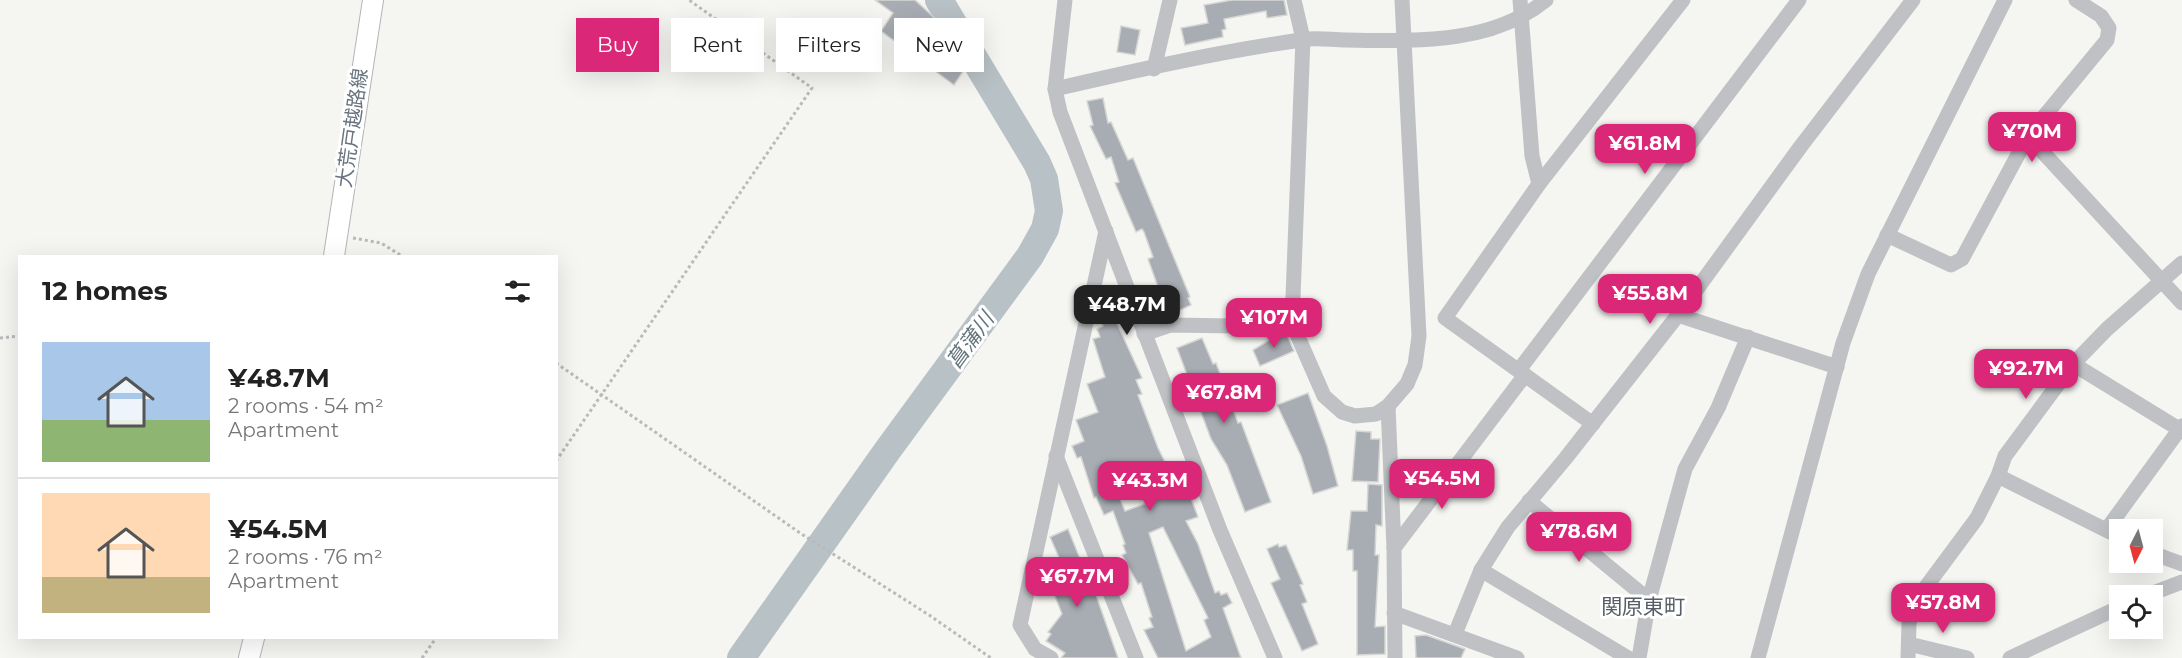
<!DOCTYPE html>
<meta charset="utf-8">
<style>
body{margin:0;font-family:Montserrat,"Noto Sans JP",sans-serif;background:#f6f6f6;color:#222;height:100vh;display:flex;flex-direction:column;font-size:22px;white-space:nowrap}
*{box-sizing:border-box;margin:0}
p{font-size:20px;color:#767676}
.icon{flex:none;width:33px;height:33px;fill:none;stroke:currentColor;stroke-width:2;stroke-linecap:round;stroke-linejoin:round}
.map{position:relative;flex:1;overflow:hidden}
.side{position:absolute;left:18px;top:255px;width:540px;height:384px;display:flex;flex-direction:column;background:#fff;border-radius:0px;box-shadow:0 6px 24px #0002}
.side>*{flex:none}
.guide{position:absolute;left:576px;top:18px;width:570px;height:54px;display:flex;gap:12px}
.needle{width:39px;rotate:186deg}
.tools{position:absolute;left:2109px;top:519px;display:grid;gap:12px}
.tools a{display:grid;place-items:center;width:54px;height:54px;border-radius:0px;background:#fff;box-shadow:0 6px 24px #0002;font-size:30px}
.price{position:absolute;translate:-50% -51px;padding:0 14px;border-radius:12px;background:#db2777;color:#fff;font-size:20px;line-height:39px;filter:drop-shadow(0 2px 3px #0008)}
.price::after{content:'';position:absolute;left:50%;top:36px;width:18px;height:14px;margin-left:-9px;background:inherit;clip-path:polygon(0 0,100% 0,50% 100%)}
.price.on{background:#222;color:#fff}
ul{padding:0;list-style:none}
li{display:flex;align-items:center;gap:18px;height:150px;padding:0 24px}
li+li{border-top:2px solid #e0e0e0}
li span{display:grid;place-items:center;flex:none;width:168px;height:120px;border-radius:0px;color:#555}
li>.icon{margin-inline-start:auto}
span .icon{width:72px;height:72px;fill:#fffc;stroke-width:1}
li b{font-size:26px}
h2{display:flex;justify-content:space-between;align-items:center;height:72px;padding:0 24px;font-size:26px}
.pill{padding:0 21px;border-radius:0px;background:#fff;box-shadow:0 6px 24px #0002;font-size:21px;line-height:54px}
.pill.on{background:#db2777;color:#fff}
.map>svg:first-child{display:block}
</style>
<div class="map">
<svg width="2182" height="658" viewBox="0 0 2182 658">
<rect width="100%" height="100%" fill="#f5f5f2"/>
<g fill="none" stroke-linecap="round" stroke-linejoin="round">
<polyline stroke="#b8c1c5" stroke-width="28" points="741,658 887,451 1030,256 1045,229 1049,211 1044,179 1037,163 939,0"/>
</g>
<g fill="#a8adb3" stroke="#d6d6d4" stroke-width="1.5" fill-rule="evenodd">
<polygon points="875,0 915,0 941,24 929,38 931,41 966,67 954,85 881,31 893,13"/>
<polygon points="1232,0 1284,0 1287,15 1267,18 1266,11 1224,19 1226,29 1222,30 1223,37 1185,45 1181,28 1208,23 1204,5"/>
<polygon points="1121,26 1140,30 1135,55 1117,52"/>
<polygon points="1103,98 1108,123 1111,122 1128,160 1133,158 1190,297 1188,298 1191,305 1172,314 1160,286 1158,287 1148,259 1153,257 1144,232 1142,229 1136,232 1115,183 1119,182 1111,157 1106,159 1090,126 1093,125 1087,101"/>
<path d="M1114,317L1142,378L1136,380L1142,394L1138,395L1158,448L1170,472L1180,468L1185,482L1198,517L1186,521L1198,544L1215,593L1219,591L1221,595L1227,593L1232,603L1223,608L1241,658H1158L1144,630L1153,627L1149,618L1152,617L1141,583L1138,584L1122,555L1126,553L1123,545L1125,544L1113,511L1104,515L1096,497L1094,498L1081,457L1077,458L1072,446L1084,441L1076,420L1098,412L1087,384L1105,377L1093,339L1100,337L1097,329L1103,326L1101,322ZM1136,472L1150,502L1125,511L1113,482ZM1163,527L1208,618L1204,620L1211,637L1186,651L1149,533Z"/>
<polygon points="1281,333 1286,333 1294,351 1260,366 1253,350"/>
<polygon points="1202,338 1213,364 1216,363 1238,423 1241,422 1271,502 1245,512 1227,465 1211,439 1177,348"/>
<polygon points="1308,393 1327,446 1338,486 1313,494 1301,456 1277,405"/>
<polygon points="1356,431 1371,432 1371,439 1380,439 1378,482 1352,481"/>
<polygon points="1368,484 1382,485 1382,526 1376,525 1375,555 1379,555 1375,627 1385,626 1385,654 1357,655 1357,571 1353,571 1353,550 1347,550 1351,511 1367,511"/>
<polygon points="1068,529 1087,576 1089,575 1118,658 1061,658 1065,653 1046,641 1051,634 1048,632 1062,614 1049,581 1057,577 1058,574 1054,565 1061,562 1050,537"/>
<polygon points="1278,544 1279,547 1286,545 1303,584 1300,585 1307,602 1302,604 1318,644 1302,651 1271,583 1280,579 1267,549"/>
<polygon points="1426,635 1465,649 1461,658 1416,658 1415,636"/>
</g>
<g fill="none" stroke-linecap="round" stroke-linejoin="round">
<defs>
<g id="major">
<polyline points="334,256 373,0"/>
<polyline points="249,658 254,638"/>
</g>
</defs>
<use href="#major" stroke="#b2b5b9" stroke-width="22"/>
<g stroke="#b8babc" stroke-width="3" stroke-dasharray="3 3" stroke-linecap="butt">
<polyline points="353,238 381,243 402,256"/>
<polyline points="0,338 20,336"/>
<polyline points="556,363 800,533 929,615 991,658"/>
<polyline points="556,461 812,88 689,0"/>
<polyline points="422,658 436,638"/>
</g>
<g stroke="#bfc1c5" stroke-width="15">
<polyline points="1065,0 1055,89 1060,112 1220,530 1275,658"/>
<polyline points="1294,0 1303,39 1292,323 1324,396 1342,412 1355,416 1376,414 1388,406 1407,384 1415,365 1419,336 1402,0"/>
<polyline points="1520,0 1532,156 1539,184"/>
<polyline points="1154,69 1170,0"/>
<path d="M1055,89C1137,70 1218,52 1301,40C1315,37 1331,40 1346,40C1414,41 1491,45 1546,0"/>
<polyline points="2028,136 2182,303"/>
<polyline points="1887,235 1951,265 1962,259 2028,136 2107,40 2109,28 2101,16 2076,0"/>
<polyline points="1678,315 1801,146 1913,0"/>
<polyline points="1144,334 1171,325 1236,326 1292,323"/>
<polyline points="2073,364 2179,429"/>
<polyline points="1519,370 1799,0"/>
<polyline points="1388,406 1394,548"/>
<polyline points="1593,424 1445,318 1539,184 1683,0"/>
<polyline points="1056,456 1136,658"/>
<polyline points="1998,476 2120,537"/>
<polyline points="1529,501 1649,600"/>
<polyline points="2107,529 2182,426"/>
<polyline points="2152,553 2182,564"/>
<polyline points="1481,570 1628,658"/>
<polyline points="2145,596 2182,582"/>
<polyline points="1394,613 1517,658"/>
<polyline points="1455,634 1481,570 1508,527 1565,459 1678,315 1837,367"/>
<polyline points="1909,644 1967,658"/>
<polyline points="1051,658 1035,649 1020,625 1106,231"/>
<polyline points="1395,658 1394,548 1525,375"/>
<polyline points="1639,658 1649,600 1685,469 1718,408 1748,337"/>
<polyline points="1758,658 1843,343 1868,274 2005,0"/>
<polyline points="1908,658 1909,624 1914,603 1977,518 1998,476 2005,456 2073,364 2107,329 2182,263"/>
<polyline points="2010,658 2120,607"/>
</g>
<use href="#major" stroke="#fff" stroke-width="20"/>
</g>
<g text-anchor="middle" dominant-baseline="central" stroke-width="6" stroke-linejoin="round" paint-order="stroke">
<g font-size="20" fill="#68737f" stroke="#fff">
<text transform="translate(352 128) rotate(-82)">大荒戸越路線</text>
</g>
<g font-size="21" font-style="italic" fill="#63747b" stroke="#fff">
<text transform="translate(970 340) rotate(-54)">菖蒲川</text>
</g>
<g font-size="21" fill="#555d65" stroke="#fff">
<text x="1643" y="606">関原東町</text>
</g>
</g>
</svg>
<div class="tools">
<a><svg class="needle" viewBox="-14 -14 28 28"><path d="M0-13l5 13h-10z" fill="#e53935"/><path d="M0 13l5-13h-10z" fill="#767676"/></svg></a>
<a><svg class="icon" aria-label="locate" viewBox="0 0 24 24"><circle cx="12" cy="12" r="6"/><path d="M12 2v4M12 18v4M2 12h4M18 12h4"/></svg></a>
</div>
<b class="price" style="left:2032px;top:163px">¥70M</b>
<b class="price" style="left:1645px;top:175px">¥61.8M</b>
<b class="price" style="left:1650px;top:325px">¥55.8M</b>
<b class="price on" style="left:1127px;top:336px">¥48.7M</b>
<b class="price" style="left:1274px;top:349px">¥107M</b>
<b class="price" style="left:2026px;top:400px">¥92.7M</b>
<b class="price" style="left:1224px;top:424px">¥67.8M</b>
<b class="price" style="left:1442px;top:510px">¥54.5M</b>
<b class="price" style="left:1150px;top:512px">¥43.3M</b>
<b class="price" style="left:1579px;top:563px">¥78.6M</b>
<b class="price" style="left:1077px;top:608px">¥67.7M</b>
<b class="price" style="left:1943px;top:634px">¥57.8M</b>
<div class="guide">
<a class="pill on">Buy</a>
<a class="pill">Rent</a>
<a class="pill">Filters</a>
<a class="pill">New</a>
</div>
<section class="side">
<h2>12 homes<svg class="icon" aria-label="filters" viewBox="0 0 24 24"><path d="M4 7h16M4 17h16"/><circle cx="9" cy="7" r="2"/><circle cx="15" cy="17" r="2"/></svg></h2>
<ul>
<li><span style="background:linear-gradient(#a9c7e8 65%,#8fb573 0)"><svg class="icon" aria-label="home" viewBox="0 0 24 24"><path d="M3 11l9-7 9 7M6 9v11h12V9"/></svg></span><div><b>¥48.7M</b><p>2 rooms · 54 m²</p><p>Apartment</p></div></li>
<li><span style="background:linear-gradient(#ffd9b3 70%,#c2b280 0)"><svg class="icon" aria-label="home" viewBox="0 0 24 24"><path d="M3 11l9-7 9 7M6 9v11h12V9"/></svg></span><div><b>¥54.5M</b><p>2 rooms · 76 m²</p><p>Apartment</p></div></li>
</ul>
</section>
</div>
